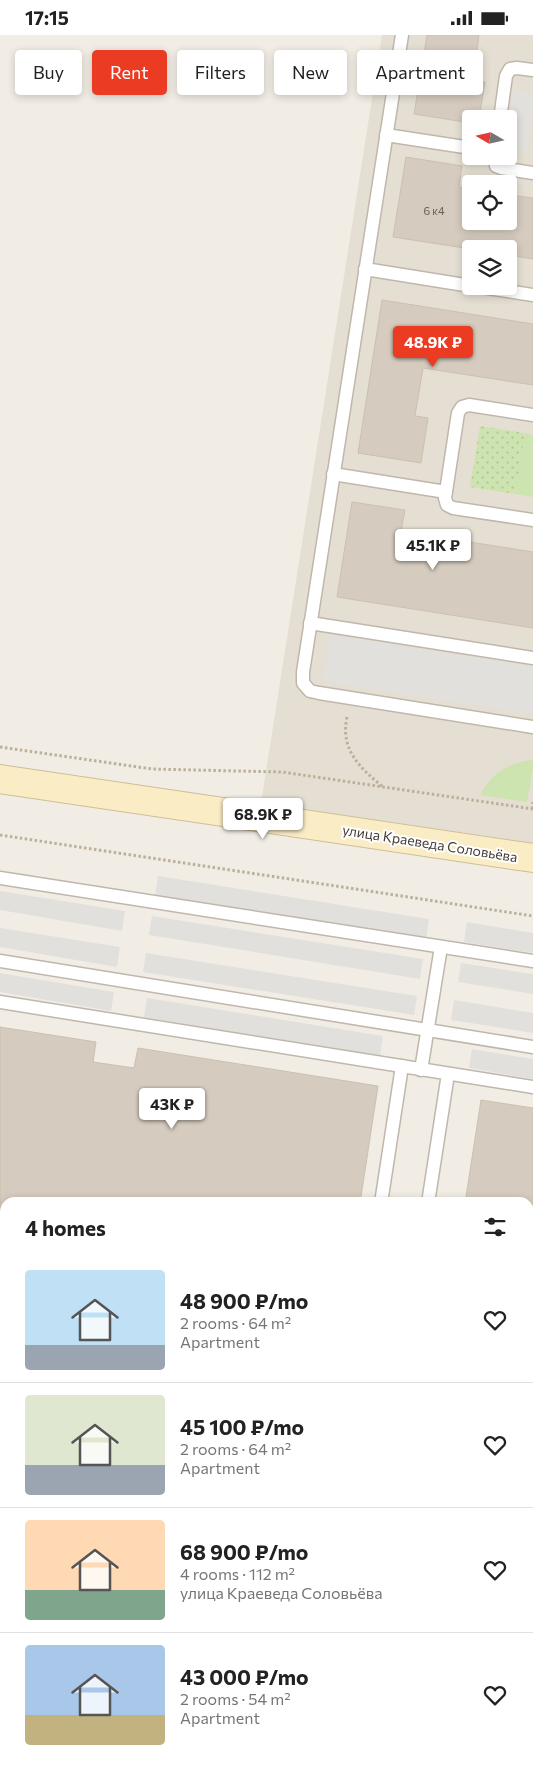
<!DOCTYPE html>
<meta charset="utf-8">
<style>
body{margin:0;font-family:Commissioner,sans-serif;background:#f2f2f2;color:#222;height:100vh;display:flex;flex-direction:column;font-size:19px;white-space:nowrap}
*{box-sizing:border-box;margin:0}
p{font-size:16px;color:#767676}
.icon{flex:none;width:28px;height:28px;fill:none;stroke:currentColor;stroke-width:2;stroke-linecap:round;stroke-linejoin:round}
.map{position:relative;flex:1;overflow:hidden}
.details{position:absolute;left:0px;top:1162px;width:534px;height:571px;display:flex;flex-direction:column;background:#fff;border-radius:15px 15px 0 0;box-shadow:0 2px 8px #0003}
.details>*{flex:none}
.guide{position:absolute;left:15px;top:15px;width:504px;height:45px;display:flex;gap:10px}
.needle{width:32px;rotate:279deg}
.tools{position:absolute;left:462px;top:75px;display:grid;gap:10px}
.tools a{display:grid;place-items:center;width:55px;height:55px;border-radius:5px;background:#fff;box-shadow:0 2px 8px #0003;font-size:25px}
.price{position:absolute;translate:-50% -42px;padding:0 11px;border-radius:5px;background:#fff;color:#222;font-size:16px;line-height:32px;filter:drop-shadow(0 1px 2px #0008)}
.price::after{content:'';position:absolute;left:50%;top:30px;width:15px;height:11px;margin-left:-8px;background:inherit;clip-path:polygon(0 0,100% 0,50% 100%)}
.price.on{background:#eb3b22;color:#fff}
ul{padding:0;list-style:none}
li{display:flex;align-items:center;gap:15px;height:125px;padding:0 25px}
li+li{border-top:1px solid #e0e0e0}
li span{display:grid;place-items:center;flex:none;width:140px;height:100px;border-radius:5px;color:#555}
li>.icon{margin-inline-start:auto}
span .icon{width:60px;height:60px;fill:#fffc;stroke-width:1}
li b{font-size:21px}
h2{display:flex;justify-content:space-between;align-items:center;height:60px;padding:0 25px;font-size:21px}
.pill{padding:0 18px;border-radius:5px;background:#fff;box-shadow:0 2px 8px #0003;font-size:18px;line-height:45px}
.pill.on{background:#eb3b22;color:#fff}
.status{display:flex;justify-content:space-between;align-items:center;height:35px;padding:0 25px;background:#fff;direction:ltr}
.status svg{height:14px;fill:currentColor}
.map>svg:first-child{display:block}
</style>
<div class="status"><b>17:15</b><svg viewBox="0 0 49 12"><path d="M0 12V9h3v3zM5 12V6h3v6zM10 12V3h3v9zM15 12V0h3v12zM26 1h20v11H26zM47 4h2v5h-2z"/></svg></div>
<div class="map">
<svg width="533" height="1733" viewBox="0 0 533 1733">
<defs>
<pattern id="park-dots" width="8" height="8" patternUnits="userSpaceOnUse" patternTransform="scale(1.25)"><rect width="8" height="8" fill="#cde3b0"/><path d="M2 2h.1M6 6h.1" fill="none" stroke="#b1c498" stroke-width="1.8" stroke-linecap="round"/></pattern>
</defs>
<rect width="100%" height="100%" fill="#f1ede5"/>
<g fill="#e5dfd3" fill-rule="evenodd">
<path d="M382,0H533V808L261,768ZM471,84H509V121H471ZM471,149H509V186H471ZM471,214H509V251H471Z"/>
<polygon points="0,1286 5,1287 5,1589 0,1588"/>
<rect x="529" y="1368" width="4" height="302"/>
<polygon points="0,1616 5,1617 5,1729 260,1729 259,1733 0,1733"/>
</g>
<polygon fill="#e9e1d0" points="529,1713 533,1714 533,1733 355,1733 356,1729 529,1729"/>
<g fill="#cde3b0">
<polygon points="525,398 533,400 533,462 515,459"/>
<path d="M533,725V734L527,767L480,760C493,737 507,728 533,725Z"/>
<polygon points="328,1729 352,1729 351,1733 328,1733"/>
</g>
<g fill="url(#park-dots)">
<polygon points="480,391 525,398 515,459 470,452"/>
<rect x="0" y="1290" width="5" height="38"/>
</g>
<g fill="#e2e0dd">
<polygon points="514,55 533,58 533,76 527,116 509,113 509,87"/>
<polygon points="330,600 533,632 533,679 323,646"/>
<polygon points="158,841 429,884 426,904 155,861"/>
<polygon points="0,856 125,876 122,896 0,875"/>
<polygon points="152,881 423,924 420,944 149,900"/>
<polygon points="467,887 533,898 533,918 464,907"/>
<polygon points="0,893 120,912 117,932 0,912"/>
<polygon points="146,918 417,961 414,980 143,937"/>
<polygon points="461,928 533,939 533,959 458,947"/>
<polygon points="0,938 114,957 111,976 0,957"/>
<polygon points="147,963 383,1001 380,1021 144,982"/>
<polygon points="454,965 533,978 533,998 451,985"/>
<polygon points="472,1014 533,1024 533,1044 469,1033"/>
</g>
<g fill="#d5cbbe" stroke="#ccc0af">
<polygon points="427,0 479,0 473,45 485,47 479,84 471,84 471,88 414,79"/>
<polygon points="406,122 462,131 459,152 471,154 471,186 509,186 509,160 533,163 533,224 509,220 509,214 471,214 393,202"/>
<polygon points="382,265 533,289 533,350 423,333 415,381 428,383 421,428 358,418"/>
<polygon points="352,467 405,475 401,496 533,517 533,593 337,562"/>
<polygon points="0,992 96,1007 93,1027 134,1033 138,1013 378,1051 360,1168 5,1168 5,1249 0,1248"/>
<polygon points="481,1065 533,1073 533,1352 529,1351 529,1168 465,1168"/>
<polygon points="0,1397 5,1397 5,1465 0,1464"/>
<polygon points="529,1397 533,1398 533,1488 529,1487"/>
<polygon points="529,1546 533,1547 533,1615 529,1614"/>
<polygon points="0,1646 5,1647 5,1715 0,1714"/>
<polygon points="95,1729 237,1729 236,1733 121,1733"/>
</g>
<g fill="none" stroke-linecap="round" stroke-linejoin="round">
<defs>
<g id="service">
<polyline points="402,0 303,637 303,648 310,656 319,658 533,692"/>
<polyline points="500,84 506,41 510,34 517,33 533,35"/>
<polyline points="386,100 471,113"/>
<polyline points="494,121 496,131 501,133 533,138"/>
<polyline points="365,234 471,251"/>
<polyline points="474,251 533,260"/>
<polyline points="533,380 469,370 462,372 458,378 445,463 447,470 453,473 533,485"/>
<polyline points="333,439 446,457"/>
<polyline points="310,588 533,623"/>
<polyline points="0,843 533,926"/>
<polyline points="0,926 533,1012"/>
<polyline points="0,967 533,1052"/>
<polyline points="421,1035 441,912"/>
<polyline points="381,1168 402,1031"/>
<polyline points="428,1168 448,1039"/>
<polyline points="0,1276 5,1277"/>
<polyline points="0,1348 5,1349"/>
<polyline points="529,1359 533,1360"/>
<polyline points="529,1386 533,1387"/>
<polyline points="529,1500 533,1500"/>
<polyline points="0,1511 5,1511"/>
</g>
<g id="minor">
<polyline points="0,1601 5,1602"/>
<polyline points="529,1681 533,1682"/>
<polyline points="270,1733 271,1729"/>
</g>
<polyline id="secondary" points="0,744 533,823"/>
</defs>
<use href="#service" stroke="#bfb7ab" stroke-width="15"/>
<use href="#minor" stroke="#bfb7ab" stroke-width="29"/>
<use href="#secondary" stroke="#cebe97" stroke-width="30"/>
<g stroke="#bcb09a" stroke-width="3" stroke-dasharray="2.5 2.5" stroke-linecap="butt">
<path d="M347,682C340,715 360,733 383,752"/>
<polyline points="0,712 152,734 282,737 533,774"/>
<polyline points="532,774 533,767"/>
<polyline points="0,800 533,881"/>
<polyline points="323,1729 326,1733"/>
</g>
<use href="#service" stroke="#fff" stroke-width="12"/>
<use href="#minor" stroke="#fff" stroke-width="26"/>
<use href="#secondary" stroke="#faecc5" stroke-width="28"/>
</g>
<g text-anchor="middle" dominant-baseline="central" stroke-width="4" stroke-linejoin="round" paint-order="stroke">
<g font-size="11" fill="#686057">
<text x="434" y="175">6 к4</text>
</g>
<g font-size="14" fill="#433d35" stroke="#fff">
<text transform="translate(430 808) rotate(9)">улица Краеведа Соловьёва</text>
</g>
</g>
</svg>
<div class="tools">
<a><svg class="needle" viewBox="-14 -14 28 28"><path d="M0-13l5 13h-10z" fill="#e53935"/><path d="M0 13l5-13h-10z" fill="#767676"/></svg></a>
<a><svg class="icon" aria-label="locate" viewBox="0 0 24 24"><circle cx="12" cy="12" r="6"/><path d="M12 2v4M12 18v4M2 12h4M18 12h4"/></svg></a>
<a><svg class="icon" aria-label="layers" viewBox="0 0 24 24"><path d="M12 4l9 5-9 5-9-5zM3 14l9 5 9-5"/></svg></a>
</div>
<b class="price on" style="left:433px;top:333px">48.9K ₽</b>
<b class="price" style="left:433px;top:536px">45.1K ₽</b>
<b class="price" style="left:263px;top:805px">68.9K ₽</b>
<b class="price" style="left:172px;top:1095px">43K ₽</b>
<div class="guide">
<a class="pill">Buy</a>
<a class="pill on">Rent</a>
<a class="pill">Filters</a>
<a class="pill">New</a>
<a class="pill">Apartment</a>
</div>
<section class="details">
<h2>4 homes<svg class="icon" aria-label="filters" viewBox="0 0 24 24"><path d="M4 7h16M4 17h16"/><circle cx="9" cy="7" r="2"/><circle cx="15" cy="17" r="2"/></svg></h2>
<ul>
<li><span style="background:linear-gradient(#bfe0f5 75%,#9aa5b1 0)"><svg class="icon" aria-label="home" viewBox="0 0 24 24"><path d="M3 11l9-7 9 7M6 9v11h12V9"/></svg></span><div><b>48 900 ₽/mo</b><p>2 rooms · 64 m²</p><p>Apartment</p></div><svg class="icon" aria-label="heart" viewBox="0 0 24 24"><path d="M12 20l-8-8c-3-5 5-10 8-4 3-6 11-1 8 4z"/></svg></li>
<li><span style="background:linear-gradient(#dfe7d0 70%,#9aa5b1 0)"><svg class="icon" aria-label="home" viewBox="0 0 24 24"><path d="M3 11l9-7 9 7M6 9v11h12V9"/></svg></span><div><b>45 100 ₽/mo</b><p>2 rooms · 64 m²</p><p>Apartment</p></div><svg class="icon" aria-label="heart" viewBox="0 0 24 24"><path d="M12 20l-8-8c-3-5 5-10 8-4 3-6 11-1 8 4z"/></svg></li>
<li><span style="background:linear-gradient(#ffd9b3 70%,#7fa58c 0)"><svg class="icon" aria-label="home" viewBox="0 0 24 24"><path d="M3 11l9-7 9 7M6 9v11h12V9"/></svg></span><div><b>68 900 ₽/mo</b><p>4 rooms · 112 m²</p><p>улица Краеведа Соловьёва</p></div><svg class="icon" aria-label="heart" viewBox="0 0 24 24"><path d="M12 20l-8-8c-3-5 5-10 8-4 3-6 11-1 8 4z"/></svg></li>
<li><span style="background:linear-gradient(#a9c7e8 70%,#c2b280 0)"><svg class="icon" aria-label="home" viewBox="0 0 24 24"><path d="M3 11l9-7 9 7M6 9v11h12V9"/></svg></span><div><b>43 000 ₽/mo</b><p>2 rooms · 54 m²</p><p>Apartment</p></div><svg class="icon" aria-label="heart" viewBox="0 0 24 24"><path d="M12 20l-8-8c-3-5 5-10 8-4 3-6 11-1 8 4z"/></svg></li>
</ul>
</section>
</div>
